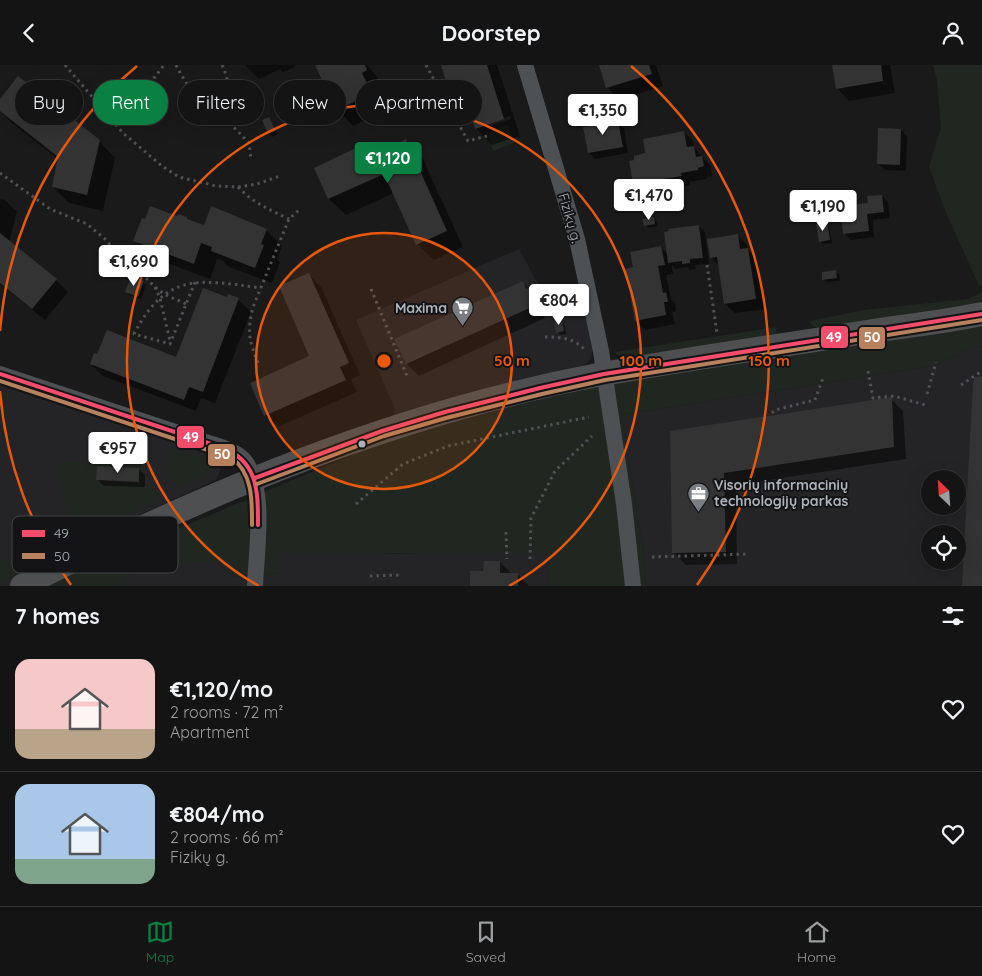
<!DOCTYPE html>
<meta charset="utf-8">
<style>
body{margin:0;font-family:Quicksand,sans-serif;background:#1d1d1d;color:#f1f3f6;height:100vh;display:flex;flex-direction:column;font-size:19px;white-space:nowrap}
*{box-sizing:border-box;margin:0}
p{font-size:16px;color:#9d9ea0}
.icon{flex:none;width:28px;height:28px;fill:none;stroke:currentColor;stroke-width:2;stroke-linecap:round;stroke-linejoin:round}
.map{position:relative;height:521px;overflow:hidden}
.drawer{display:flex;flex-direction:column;background:#141414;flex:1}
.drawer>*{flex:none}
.guide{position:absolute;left:15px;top:15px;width:500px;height:45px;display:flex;gap:10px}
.needle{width:32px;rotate:335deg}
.buttons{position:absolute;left:921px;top:405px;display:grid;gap:10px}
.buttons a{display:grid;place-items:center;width:45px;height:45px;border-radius:50%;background:#141414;box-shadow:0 5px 20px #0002,0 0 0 1px #333334;font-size:25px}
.price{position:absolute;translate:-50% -42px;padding:0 11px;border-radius:5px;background:#fff;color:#222;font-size:16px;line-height:32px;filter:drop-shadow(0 1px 2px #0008)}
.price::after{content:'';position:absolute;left:50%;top:30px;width:15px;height:11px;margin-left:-8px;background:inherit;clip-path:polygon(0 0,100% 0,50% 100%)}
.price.current{background:#0b8043;color:#fff}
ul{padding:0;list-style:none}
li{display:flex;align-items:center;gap:15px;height:125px;padding:0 15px}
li+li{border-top:1px solid #333334}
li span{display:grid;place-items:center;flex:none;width:140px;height:100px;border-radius:15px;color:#555}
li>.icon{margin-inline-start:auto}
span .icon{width:60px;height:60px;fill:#fffc;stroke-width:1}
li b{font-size:21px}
h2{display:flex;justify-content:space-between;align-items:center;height:60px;padding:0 15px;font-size:21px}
.chip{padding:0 18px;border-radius:22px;background:#141414;box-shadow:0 5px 20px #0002,0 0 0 1px #333334;font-size:18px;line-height:45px}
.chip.current{background:#0b8043;color:#fff}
header{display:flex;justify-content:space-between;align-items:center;height:65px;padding:0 15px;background:#141414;font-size:22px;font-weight:800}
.menu{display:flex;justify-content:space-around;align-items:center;height:70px;border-top:1px solid #333334;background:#141414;font-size:14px;color:#9d9ea0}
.menu a{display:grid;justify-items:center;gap:2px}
.menu .current{color:#0b8043}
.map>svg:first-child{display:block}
</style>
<header><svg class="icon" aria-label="back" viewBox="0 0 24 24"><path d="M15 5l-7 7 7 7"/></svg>Doorstep<svg class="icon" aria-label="person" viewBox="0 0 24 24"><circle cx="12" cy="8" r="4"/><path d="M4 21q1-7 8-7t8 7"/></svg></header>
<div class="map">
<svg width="982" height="521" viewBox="0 0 982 521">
<rect width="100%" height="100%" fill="#1a1a1a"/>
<g fill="#242426" fill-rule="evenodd">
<polygon points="519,184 552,244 585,238 593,281 592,289 588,297 583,301 390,353 395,347 394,342 356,255"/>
<path d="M982,281V521H646L644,490L621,350L937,300L972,282ZM930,414H958V441H930ZM930,469H958V496H930Z"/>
<polygon points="0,316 213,388 219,394 221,401 219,409 216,415 132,453 10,521 0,521"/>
<polygon points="372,487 395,489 445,487 547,488 548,521 124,521 124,515 154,497 216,497 234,512 277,508 277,488"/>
</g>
<g fill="#202720">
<polygon points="933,0 982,0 982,219 979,221 945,145 929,102 941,63 937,15"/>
<polygon points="508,60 514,78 493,86 487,67"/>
<polygon points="982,227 982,235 977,238 821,265 812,260 810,256 863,245 968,234"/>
<polygon points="982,260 982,281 972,282 937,300 621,350 644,490 646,521 548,521 547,488 277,488 277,508 234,512 216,497 154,497 124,515 124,521 43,521 375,380 492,344 637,314"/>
<polygon points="777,262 775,270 625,293 618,290 615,287"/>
<polygon points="172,383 210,395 213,403 210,409 178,423 166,403"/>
<polygon points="56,396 143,400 143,420 153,420 159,434 91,468 0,519 0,494 6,491 12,499 63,470 56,454 68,450"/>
</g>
<g fill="#0007" fill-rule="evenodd">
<polygon points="245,0 294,0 295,2 283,7 280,4 259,14"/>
<polygon points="317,0 367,0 378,13 383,22 378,24 387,45 353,61 337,44"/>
<path d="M443,0H497L520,71L492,80L476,63L471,49L457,34L453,22L449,18ZM510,51L511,54L486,62V59Z"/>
<polygon points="600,0 656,0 663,21 619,35 607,22"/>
<polygon points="833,0 890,0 895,28 849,36 837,23"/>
<polygon points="0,36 99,76 115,93 103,146 69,138 53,122 59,95 12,58 0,46"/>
<polygon points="269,53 278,69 272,72 263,56"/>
<polygon points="614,55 624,63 628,88 595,94 589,88 601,60"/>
<polygon points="901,65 907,71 906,106 885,105 878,99"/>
<polygon points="684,67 693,76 694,82 711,102 712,111 707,112 707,114 690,117 690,120 678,122 675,119 640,124 634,118 636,96 647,89 658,71"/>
<polygon points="405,76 422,92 463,182 434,195 417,179 394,128 346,150 329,134 315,103 362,82 371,91"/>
<polygon points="882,131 888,137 890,153 873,155 874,172 851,175 844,168 870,139"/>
<polygon points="0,134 5,135 17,147 9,177 56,215 68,227 45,255 0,219"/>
<polygon points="178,153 187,153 190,157 205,162 266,165 282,181 277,195 280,197 272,218 229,202 222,195 217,194 210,214 151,192 135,176"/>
<polygon points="654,153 657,156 658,161 648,163 645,160"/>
<polygon points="826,158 829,161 832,178 823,179 820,176"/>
<polygon points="698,161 705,167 706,175 737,170 747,180 747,185 757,194 765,244 735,248 725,239 719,201 711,192 708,175 706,175 709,199 695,200 696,204 690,205 687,202 675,204 672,200 673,209 666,210 671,234 675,238 676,246 672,247 675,259 645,265 636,255 635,203 661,182 668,190"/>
<polygon points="836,207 839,210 840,216 826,217 824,215"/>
<polygon points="309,210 321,222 360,310 351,315 357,327 278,362 265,350 251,318 311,292"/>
<polygon points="132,213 143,217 146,220 141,234 129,229 126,226"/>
<polygon points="523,218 529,224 535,221 547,233 550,241 542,245 545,253 419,311 407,299"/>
<polygon points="229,231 239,235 251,247 215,338 201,333 196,346 103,311 91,299 177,294"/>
<polygon points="561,256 564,259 566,269 560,270 558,267"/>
<polygon points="891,334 903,346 906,394 736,420 737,499 686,500 674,488 671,367"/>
<polygon points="139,404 145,410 145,422 104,421 97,414"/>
<polygon points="500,497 512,509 517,509 529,521 472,521 485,507"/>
</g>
<g fill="#333334">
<polygon points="315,0 365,0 367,5 362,8 372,29 336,45"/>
<polygon points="441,0 487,0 504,54 475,64 469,46 471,45 467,31 456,35 450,18 447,19"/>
<polygon points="599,0 649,0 652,9 606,23"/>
<polygon points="832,0 881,0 883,16 836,24"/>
<polygon points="18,11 100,75 87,130 52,122 58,92 0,46 0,34"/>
<polygon points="269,52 276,66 268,69 262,55"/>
<polygon points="614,53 615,56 618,56 623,82 588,88 583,62 600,59 599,56"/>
<polygon points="878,63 901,64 900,100 877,99"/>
<polygon points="684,66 687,82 694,81 696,92 702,91 704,101 698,103 698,105 681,108 682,111 633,119 629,96 634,95 634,91 645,88 643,74"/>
<polygon points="406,74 447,166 416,180 384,109 328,134 314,103 362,80 367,92"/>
<polygon points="882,130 884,147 867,149 869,166 843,169 840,141 868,138 867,131"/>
<polygon points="150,141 177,151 178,149 187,152 187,154 204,160 211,141 267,164 261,179 264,180 255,203 211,186 212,182 201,178 194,199 133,176 142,153 145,154"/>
<polygon points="654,152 655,159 644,161 642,154"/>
<polygon points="827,157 830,175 819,177 816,159"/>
<polygon points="699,160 703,193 690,194 690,198 682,199 682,196 668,198 664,167 669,166 668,164"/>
<polygon points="0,168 57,214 32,244 0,218"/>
<polygon points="738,169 740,184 748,183 756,234 724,239 717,192 710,193 707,174"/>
<polygon points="661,181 665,200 658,201 663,228 666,227 668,237 664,237 666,250 635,256 625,204 633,202 630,187"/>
<polygon points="836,205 837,213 822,215 822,207"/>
<polygon points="309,208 349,298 340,302 346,315 264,351 250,318 309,291 279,221"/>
<polygon points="131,211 144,216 138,232 125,227"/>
<polygon points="523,216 526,224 535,220 539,228 530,232 534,241 406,299 394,274"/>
<polygon points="203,223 227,232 228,229 239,233 203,327 189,322 184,335 90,299 94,288 97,289 107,265 176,292"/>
<polygon points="562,255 564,266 556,268 554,256"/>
<polygon points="982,311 982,521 962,521 973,318 975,312"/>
<polygon points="892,332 894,382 724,408 726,487 672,488 670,366"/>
<polygon points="97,401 139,403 139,417 96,415"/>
<polygon points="484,496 500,496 500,508 518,508 518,521 470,521 470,506 483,506"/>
</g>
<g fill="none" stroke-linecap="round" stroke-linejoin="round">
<g stroke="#505154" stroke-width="3" stroke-dasharray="2.5 4" stroke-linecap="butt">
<polyline points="65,0 123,68 162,101 179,112 216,121 238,122 257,119 280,111"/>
<path d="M176,0C188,23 196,33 219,47"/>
<path d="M222,0C230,16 230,32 219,47L249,78L251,94"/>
<polyline points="426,0 468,76 487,71"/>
<polyline points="140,50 154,13 164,0"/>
<polyline points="0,108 50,144 87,159 105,174 129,201 146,213 155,222 164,229 186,239"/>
<path d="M238,122C252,137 270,145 289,154"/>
<polyline points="707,200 717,268"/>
<path d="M195,217L170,279L134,269C167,206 200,215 261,223"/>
<polyline points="155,222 160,233 170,276"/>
<polyline points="371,224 407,311"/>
<path d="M545,272C559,272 574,273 584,284"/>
<path d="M258,298C249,276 247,266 253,242L289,154L300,144"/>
<polyline points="868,306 873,333 894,331 925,340"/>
<polyline points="961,320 982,306"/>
<polyline points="927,329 936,297"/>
<polyline points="772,348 775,345 815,335 823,313"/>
<polyline points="356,439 403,399 448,381 589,352"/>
<polyline points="506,467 507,494"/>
<polyline points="652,492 748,489"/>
<polyline points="530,494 531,453 555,406 592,371"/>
<polyline points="370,511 401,510"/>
</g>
<g stroke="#4e5153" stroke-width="16">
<polyline points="525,0 577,174 601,286 624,439 633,521"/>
<path d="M0,309L209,378C218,381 230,384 238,390C269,410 256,488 255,521"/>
</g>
<path stroke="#4d4f51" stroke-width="24" d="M22,521C206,427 399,347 603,309C691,293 779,281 867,267C906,261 944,257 982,249"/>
<defs>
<g id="bus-1">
<path d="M0,309L220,382C258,395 258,425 258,460"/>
<polyline points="255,413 382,366 445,347 540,323 604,309 982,249"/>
</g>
<g id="bus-2">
<path d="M0,316L232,393C253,409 252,436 252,460"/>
<polyline points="257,419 384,371 446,353 542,329 605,315 982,255"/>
</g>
</defs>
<use href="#bus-1" stroke="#141416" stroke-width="8"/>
<use href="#bus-2" stroke="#141416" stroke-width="8"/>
<use href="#bus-1" stroke="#f44d6c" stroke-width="4"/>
<use href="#bus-2" stroke="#b6815c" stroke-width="4"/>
</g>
<circle cx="384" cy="296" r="128" fill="#e8590c" fill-opacity=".12"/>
<g fill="none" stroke="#e8590c" stroke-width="2.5">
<circle cx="384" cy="296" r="128"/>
<path d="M259 521A257 257 0 1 1 509 521"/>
<path d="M71 520A385 385 0 0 1 0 326M0 266A385 385 0 0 1 137 1M631 1A385 385 0 0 1 697 520"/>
</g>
<defs>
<symbol id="supermarket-pin" viewBox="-11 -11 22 30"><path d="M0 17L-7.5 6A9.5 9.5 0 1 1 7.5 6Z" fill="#797d82" stroke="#141416"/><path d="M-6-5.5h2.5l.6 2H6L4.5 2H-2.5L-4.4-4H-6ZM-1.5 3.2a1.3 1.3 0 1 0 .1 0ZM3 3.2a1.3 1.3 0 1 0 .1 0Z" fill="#fff"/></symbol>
<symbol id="office-pin" viewBox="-11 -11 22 30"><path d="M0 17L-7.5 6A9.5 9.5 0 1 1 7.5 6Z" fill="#797d82" stroke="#141416"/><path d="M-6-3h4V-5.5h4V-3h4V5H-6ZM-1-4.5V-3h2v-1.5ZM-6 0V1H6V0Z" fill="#fff"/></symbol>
</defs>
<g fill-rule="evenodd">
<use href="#supermarket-pin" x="450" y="230" width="25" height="34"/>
<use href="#office-pin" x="686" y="416" width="25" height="34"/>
</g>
<circle fill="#acb3ba" stroke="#141416" stroke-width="2" cx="362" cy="379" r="4.5"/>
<g text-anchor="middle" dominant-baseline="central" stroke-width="4" stroke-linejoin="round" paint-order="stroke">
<g font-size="14" fill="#acb3ba" stroke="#141416">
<text transform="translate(570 153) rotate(74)">Fizikų g.</text>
</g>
<g font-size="14" font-weight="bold" fill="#acb3ba" stroke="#141416" text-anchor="end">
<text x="447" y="243">Maxima</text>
<text x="714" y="420" text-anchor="start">Visorių informacinių<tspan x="714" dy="16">technologijų parkas</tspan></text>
</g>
</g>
<rect x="12" y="451" width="166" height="57" rx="8" fill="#141416" stroke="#424447" stroke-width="1"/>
<rect x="22" y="465" width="23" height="7" fill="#f44d6c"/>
<rect x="22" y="488" width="23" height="6" fill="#b6815c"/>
<g font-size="14" fill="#acb3ba">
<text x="54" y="473">49</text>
<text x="54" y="496">50</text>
</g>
<circle cx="384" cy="296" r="8" fill="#e8590c" stroke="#141416" stroke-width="2.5"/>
<g font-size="15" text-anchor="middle" font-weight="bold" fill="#e8590c" stroke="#141416" stroke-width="4" stroke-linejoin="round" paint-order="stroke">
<text x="512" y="301">50 m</text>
<text x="641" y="301">100 m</text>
<text x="769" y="301">150 m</text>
</g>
<g stroke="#141416" stroke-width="2">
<rect x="820" y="260" width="29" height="24" rx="5" fill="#f44d6c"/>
<rect x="858" y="261" width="28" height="24" rx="5" fill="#b6815c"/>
<rect x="176" y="360" width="29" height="24" rx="5" fill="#f44d6c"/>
<rect x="207" y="378" width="29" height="24" rx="5" fill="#b6815c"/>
</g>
<g font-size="14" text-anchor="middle" font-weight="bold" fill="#fff">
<text x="834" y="277">49</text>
<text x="872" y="277">50</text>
<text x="191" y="377">49</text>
<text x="222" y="394">50</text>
</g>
</svg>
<div class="buttons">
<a><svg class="needle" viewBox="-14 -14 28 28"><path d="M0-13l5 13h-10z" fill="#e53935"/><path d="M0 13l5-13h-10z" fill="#9d9ea0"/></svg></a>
<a><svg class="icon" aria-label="locate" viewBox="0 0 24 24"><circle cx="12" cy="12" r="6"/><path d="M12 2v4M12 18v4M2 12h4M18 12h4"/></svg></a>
</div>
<b class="price" style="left:603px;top:71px">€1,350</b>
<b class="price current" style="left:388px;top:119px">€1,120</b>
<b class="price" style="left:649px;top:156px">€1,470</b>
<b class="price" style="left:823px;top:167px">€1,190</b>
<b class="price" style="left:134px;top:222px">€1,690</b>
<b class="price" style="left:559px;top:261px">€804</b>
<b class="price" style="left:118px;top:409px">€957</b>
<div class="guide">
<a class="chip">Buy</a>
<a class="chip current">Rent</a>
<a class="chip">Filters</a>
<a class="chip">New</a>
<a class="chip">Apartment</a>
</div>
</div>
<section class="drawer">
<h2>7 homes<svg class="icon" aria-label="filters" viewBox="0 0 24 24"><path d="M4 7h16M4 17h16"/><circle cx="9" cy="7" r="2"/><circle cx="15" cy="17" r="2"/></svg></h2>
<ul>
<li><span style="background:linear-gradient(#f6c9c9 70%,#b9a48a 0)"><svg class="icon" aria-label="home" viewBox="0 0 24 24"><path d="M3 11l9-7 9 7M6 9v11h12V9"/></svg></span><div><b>€1,120/mo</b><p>2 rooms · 72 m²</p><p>Apartment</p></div><svg class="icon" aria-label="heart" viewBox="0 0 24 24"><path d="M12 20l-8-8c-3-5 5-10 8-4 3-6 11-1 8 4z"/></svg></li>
<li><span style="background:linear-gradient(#a9c7e8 75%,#7fa58c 0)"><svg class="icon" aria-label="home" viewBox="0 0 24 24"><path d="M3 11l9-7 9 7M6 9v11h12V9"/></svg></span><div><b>€804/mo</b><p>2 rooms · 66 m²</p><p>Fizikų g.</p></div><svg class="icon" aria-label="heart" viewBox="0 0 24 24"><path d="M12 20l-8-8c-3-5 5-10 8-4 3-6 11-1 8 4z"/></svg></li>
</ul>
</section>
<nav class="menu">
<a class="current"><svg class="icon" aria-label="map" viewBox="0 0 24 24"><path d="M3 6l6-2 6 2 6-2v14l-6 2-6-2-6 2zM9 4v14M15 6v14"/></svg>Map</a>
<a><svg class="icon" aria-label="saved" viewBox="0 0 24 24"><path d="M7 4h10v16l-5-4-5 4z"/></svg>Saved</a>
<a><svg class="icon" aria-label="home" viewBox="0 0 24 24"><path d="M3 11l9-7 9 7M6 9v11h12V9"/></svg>Home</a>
</nav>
